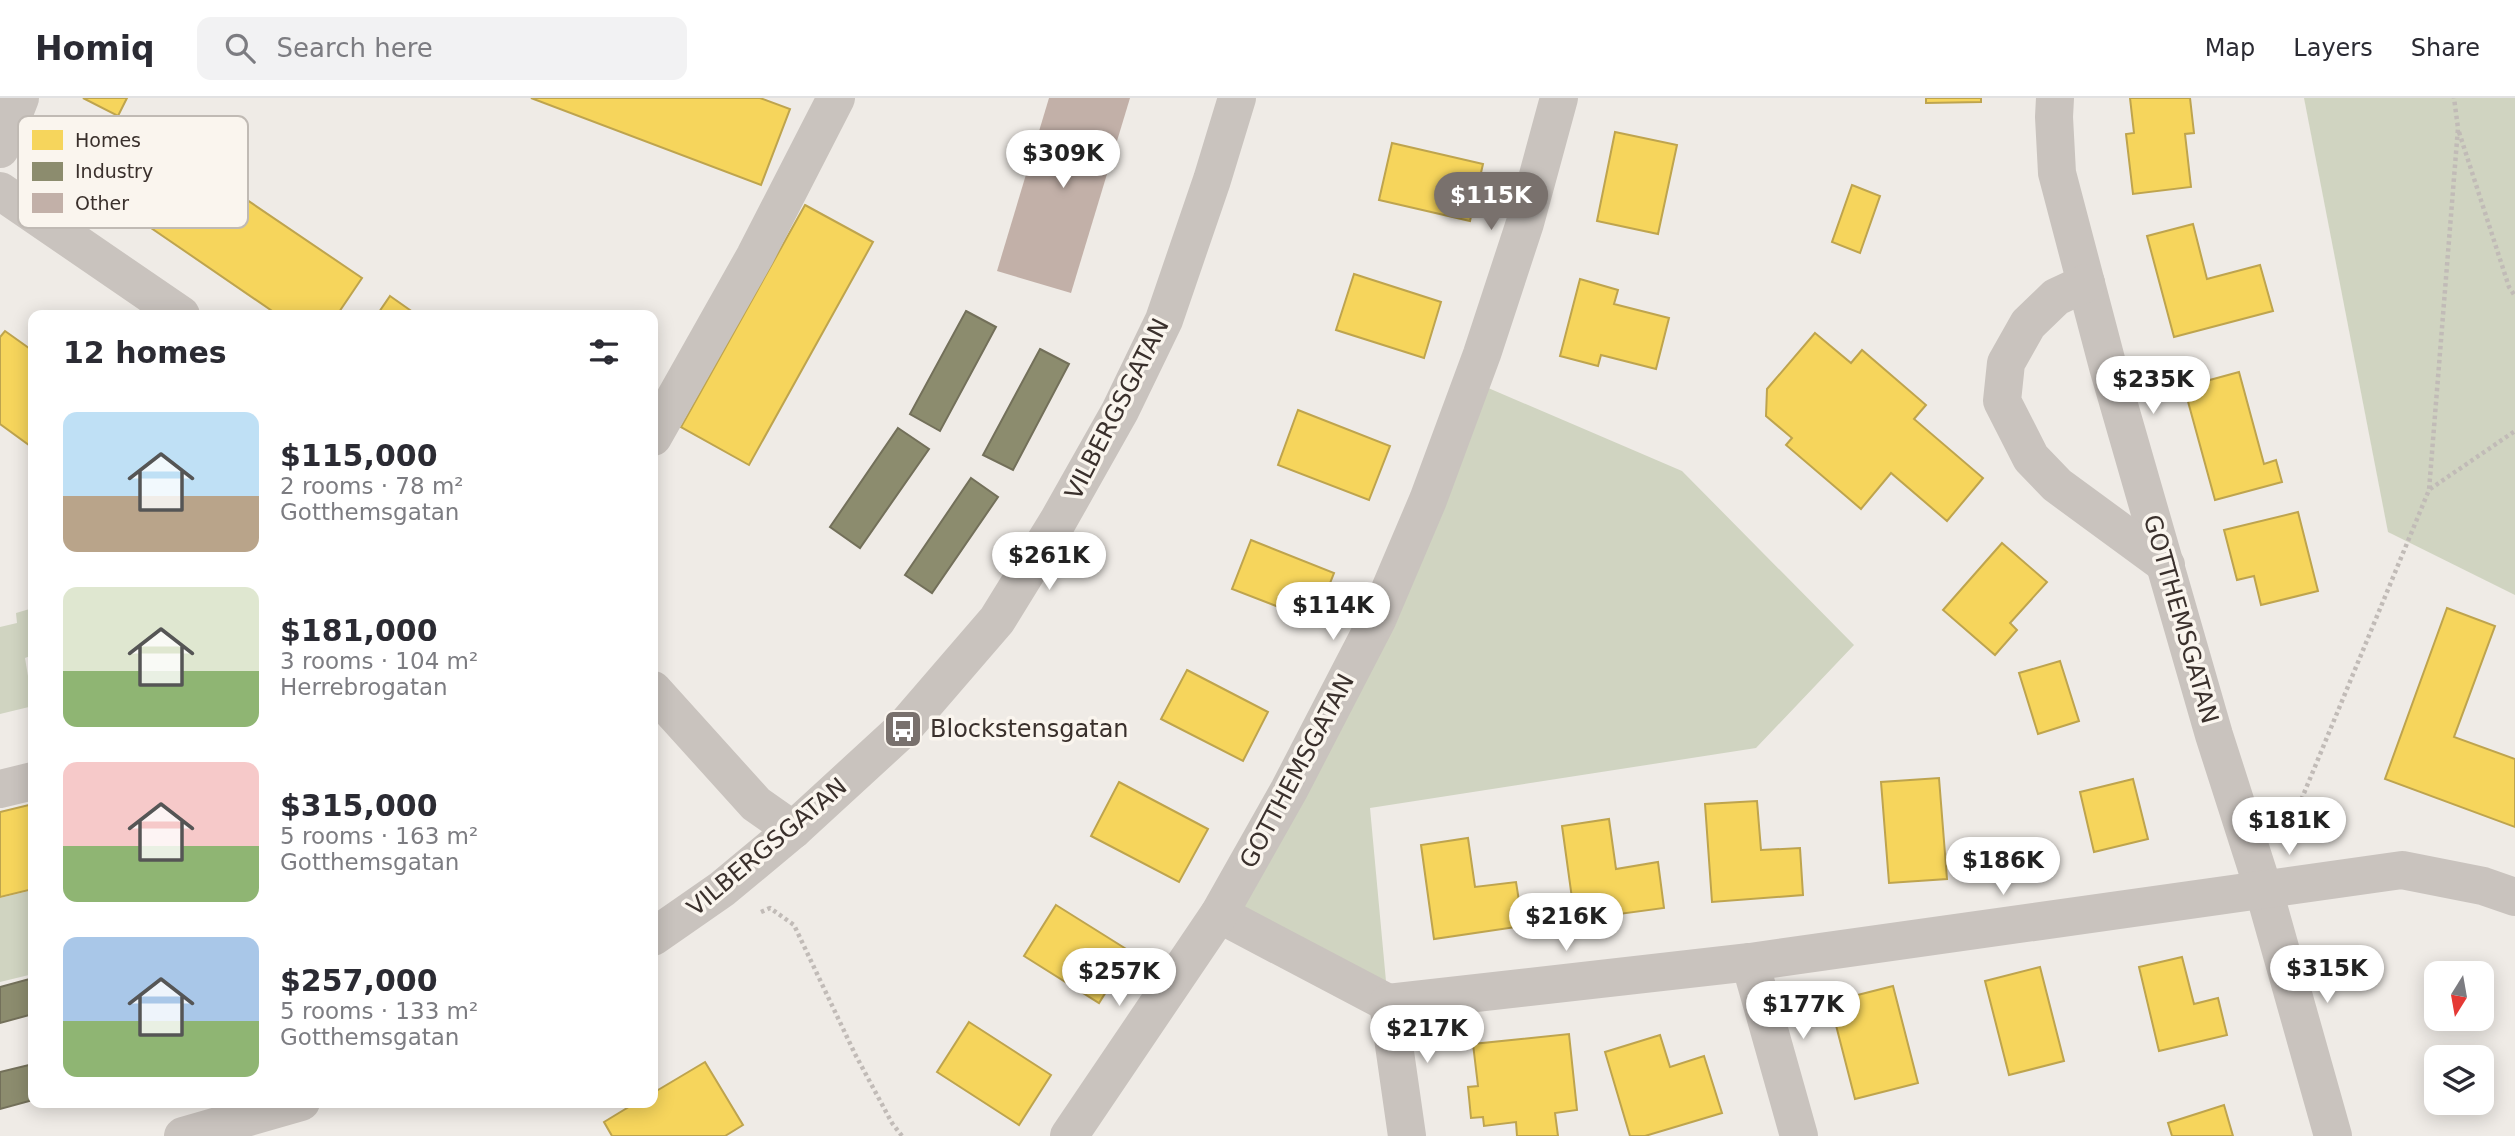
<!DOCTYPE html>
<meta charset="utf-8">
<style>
body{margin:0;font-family:"DejaVu Sans",sans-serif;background:#f2f2f3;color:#2b2b33;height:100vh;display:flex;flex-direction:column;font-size:26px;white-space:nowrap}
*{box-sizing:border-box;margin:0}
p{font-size:23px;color:#7c7c81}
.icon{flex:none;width:38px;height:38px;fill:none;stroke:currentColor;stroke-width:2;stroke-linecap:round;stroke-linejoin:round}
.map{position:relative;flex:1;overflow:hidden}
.sheet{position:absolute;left:28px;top:212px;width:630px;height:798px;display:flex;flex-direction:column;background:#fff;border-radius:14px;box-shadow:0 4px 18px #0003}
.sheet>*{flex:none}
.needle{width:46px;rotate:191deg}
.tools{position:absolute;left:2424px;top:863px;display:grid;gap:14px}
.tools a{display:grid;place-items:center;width:70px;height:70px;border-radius:14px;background:#fff;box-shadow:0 4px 18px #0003;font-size:35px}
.price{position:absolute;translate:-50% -60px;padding:0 16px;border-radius:24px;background:#fff;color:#222;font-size:23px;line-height:46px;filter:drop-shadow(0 2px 4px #0008)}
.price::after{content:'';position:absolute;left:50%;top:42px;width:21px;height:16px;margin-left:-10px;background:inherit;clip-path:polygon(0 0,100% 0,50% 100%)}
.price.active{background:#79716d;color:#fff}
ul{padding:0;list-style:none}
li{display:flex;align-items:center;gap:21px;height:175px;padding:0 35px}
li span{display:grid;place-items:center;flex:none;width:196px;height:140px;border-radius:14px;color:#555}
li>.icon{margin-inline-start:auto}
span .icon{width:84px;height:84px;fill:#fffc;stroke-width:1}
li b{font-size:30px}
h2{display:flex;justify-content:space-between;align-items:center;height:84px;padding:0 35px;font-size:30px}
header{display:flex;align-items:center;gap:42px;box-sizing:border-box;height:98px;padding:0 35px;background:#fff;border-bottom:2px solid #e1e1e2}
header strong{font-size:33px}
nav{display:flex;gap:38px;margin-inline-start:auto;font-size:24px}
.search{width:490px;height:63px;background:#f2f2f3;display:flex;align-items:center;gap:18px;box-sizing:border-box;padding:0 24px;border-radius:14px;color:#7c7c81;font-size:26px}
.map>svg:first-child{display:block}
</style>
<header>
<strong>Homiq</strong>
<div class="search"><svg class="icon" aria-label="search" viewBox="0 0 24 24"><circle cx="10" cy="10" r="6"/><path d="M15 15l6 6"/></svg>Search here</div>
<nav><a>Map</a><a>Layers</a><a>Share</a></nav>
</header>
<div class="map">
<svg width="2515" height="1038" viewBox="0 0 2515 1038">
<rect width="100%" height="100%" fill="#efebe6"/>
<g fill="#d0d4c1">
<polygon points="2304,0 2515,0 2515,497 2388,434"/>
<polygon points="1472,283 1682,373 1854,547 1756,650 1370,710 1388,905 1219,816"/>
<polygon points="33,510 33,557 25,560 33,608 0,616 0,529 17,525 16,515"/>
<polygon points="33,792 33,876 0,884 0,800"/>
</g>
<g fill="#f6d55c" stroke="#bea44e" stroke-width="2">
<polygon points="83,0 127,0 118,18"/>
<polygon points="531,0 760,0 790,11 761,87"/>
<polygon points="1926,0 1981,0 1981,4 1926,5"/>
<polygon points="2130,0 2190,0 2194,35 2185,36 2191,89 2133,96 2126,36 2134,35"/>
<polygon points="144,32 362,180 337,217 278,217 100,95"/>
<polygon points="1615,34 1677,47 1658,136 1597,123"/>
<polygon points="1392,45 1483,66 1470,123 1379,102"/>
<polygon points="1852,87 1880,98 1860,155 1832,144"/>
<polygon points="805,107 873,144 749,367 681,329"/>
<polygon points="2193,126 2207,181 2260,167 2273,213 2174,239 2147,138"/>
<polygon points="1354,176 1441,204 1424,260 1336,232"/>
<polygon points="1580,181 1618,192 1614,206 1669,220 1656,271 1601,257 1598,268 1560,258"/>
<polygon points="390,198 417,217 377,217"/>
<polygon points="5,233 33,253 33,350 0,326 0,239"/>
<polygon points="1815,235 1851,265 1862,252 1926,307 1914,321 1983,380 1947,423 1891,375 1861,411 1786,347 1792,340 1766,318 1767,291"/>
<polygon points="2239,274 2264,366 2276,362 2282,384 2215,402 2184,289"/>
<polygon points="1298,312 1390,348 1369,402 1278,367"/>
<polygon points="2298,414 2318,493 2261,507 2254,478 2237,482 2224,432"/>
<polygon points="1251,442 1334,475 1315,523 1232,491"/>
<polygon points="2002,445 2047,484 2010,525 2017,532 1995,557 1943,512"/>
<polygon points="2447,510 2495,528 2454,639 2515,661 2515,729 2385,681"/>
<polygon points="2060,563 2079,623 2038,636 2019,575"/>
<polygon points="1187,572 1268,614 1243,663 1161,621"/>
<polygon points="1939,680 1947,781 1889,785 1881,684"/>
<polygon points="2133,681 2148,741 2094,754 2080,694"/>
<polygon points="1119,684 1208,731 1179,784 1091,738"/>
<polygon points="1757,703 1761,752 1800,750 1803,797 1712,804 1705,706"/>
<polygon points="33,706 33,791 0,799 0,714"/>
<polygon points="1609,721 1616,771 1658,764 1664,810 1575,822 1562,728"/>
<polygon points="1468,740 1475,789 1516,784 1523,828 1434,841 1421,747"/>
<polygon points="1056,807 1131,854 1099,905 1024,858"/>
<polygon points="2182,859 2194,906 2218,900 2227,937 2159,953 2139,869"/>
<polygon points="2040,869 2064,963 2009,977 1985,883"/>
<polygon points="1893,888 1918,985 1855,1001 1830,904"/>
<polygon points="969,924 1051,977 1019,1027 937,974"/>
<polygon points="1569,936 1577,1012 1555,1015 1558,1038 1517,1038 1516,1024 1484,1028 1483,1019 1471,1020 1468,989 1478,988 1473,946"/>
<polygon points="1660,937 1670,969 1704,958 1722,1015 1645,1038 1630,1038 1605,954"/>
<polygon points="705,964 743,1027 725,1038 612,1038 604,1024 637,1004 653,1004 653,995"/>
<polygon points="2224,1007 2233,1038 2172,1038 2168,1025"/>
</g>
<g fill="#8c8c6e" stroke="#73705a" stroke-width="2">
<polygon points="966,213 996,229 940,333 910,316"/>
<polygon points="1040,251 1069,266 1013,372 983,357"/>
<polygon points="898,330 929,351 860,450 830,429"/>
<polygon points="971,380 998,399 932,495 905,477"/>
<polygon points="33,880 33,916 0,925 0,889"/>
<polygon points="33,966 33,1002 0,1011 0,974"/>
</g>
<polygon fill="#c2b0a8" points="1049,0 1130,0 1071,195 997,173"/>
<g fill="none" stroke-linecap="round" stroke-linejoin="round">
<g stroke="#c1bbb7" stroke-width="4.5" stroke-dasharray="3.5 3.5" stroke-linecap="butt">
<polyline points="2459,34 2509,189 2515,198"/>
<polyline points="2430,391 2515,333"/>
<polyline points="2288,734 2429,392 2458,30 2454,0"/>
<polyline points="761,814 770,810 794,827 855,956 892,1025 902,1038"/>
</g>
<g stroke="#c9c3be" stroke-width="38">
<polyline points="2055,0 2054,19 2057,75 2108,269 2214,637 2264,793 2333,1038"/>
<polyline points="0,51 20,0"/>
<polyline points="0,93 181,217"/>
<polyline points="2086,185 2056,199 2028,226 2006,265 2002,303 2031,360 2057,387 2166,467"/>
<polyline points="653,339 755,158 836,0"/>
<polyline points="653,592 756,706 793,732"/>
<polyline points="0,691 33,683"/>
<polyline points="1219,816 1388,905"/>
<polyline points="653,839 722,791 793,732 903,631 997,522 1058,423 1120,313 1164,222 1212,82 1237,0"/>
<polyline points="1750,864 1799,1038"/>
<polyline points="1388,905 1750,864 2402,772 2483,788 2515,799"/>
<polyline points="1388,905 1407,1038"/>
<polyline points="183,1038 301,1004"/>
<polyline points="1069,1038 1219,816 1289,692 1377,522 1428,402 1482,256 1525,125 1559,0"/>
</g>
</g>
<defs>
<symbol id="bus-square" viewBox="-11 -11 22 22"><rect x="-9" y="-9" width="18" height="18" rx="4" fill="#79716d" stroke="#faf5ee"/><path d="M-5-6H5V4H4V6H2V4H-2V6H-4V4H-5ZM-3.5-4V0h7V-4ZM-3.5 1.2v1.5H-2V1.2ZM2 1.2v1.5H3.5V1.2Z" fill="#fff"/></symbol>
</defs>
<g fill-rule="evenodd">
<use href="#bus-square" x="881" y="609" width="44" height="44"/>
</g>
<g text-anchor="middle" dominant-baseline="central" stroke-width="7" stroke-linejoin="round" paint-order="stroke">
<g font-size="24" fill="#3a302c" stroke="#faf5ee">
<text transform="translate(1117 311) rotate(-63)">VILBERGSGATAN</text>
<text transform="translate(2181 521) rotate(74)">GOTTHEMSGATAN</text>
<text transform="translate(1297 673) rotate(-62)">GOTTHEMSGATAN</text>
<text transform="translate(767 749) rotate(-40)">VILBERGSGATAN</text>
</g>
<g font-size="24" fill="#3a302c" stroke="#faf5ee" text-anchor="start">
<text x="930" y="631">Blockstensgatan</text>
</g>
</g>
<rect x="18" y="18" width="230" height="112" rx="10" fill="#faf5ee" stroke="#c0bab4" stroke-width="2"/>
<rect x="32" y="32" width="31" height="20" fill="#f6d55c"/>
<rect x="32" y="64" width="31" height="19" fill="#8c8c6e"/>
<rect x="32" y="95" width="31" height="20" fill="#c2b0a8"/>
<g font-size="19" fill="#3a302c">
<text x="75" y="49">Homes</text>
<text x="75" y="80">Industry</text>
<text x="75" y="112">Other</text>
</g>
</svg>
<div class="tools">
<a><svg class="needle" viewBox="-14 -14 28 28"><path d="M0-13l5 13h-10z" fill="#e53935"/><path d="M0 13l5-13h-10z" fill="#7c7c81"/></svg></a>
<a><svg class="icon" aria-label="layers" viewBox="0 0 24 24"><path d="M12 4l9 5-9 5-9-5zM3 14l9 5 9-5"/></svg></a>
</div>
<b class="price" style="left:1063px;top:92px">$309K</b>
<b class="price active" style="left:1491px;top:134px">$115K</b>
<b class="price" style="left:2153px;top:318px">$235K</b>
<b class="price" style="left:1049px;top:494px">$261K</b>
<b class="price" style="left:1333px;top:544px">$114K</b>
<b class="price" style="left:2289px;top:759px">$181K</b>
<b class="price" style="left:2003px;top:799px">$186K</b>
<b class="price" style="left:1566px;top:855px">$216K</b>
<b class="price" style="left:2327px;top:907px">$315K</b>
<b class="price" style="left:1119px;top:910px">$257K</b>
<b class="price" style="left:1803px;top:943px">$177K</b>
<b class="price" style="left:1427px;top:967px">$217K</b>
<section class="sheet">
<h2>12 homes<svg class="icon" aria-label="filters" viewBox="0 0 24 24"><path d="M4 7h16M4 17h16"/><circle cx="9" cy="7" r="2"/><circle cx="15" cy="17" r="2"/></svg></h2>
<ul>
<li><span style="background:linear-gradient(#bfe0f5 60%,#b9a48a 0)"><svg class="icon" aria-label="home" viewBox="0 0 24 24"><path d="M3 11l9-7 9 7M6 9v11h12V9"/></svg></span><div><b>$115,000</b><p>2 rooms · 78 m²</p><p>Gotthemsgatan</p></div></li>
<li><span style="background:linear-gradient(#dfe7d0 60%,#8fb573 0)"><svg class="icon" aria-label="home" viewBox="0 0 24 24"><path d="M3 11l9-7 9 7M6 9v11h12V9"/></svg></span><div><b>$181,000</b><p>3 rooms · 104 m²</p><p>Herrebrogatan</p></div></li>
<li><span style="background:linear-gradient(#f6c9c9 60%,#8fb573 0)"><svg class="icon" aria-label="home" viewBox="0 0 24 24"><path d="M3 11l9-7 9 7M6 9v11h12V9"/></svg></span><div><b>$315,000</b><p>5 rooms · 163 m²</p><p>Gotthemsgatan</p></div></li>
<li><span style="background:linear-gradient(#a9c7e8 60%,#8fb573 0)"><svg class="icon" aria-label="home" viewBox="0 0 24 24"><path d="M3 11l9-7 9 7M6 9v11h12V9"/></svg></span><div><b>$257,000</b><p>5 rooms · 133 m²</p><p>Gotthemsgatan</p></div></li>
</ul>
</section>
</div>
